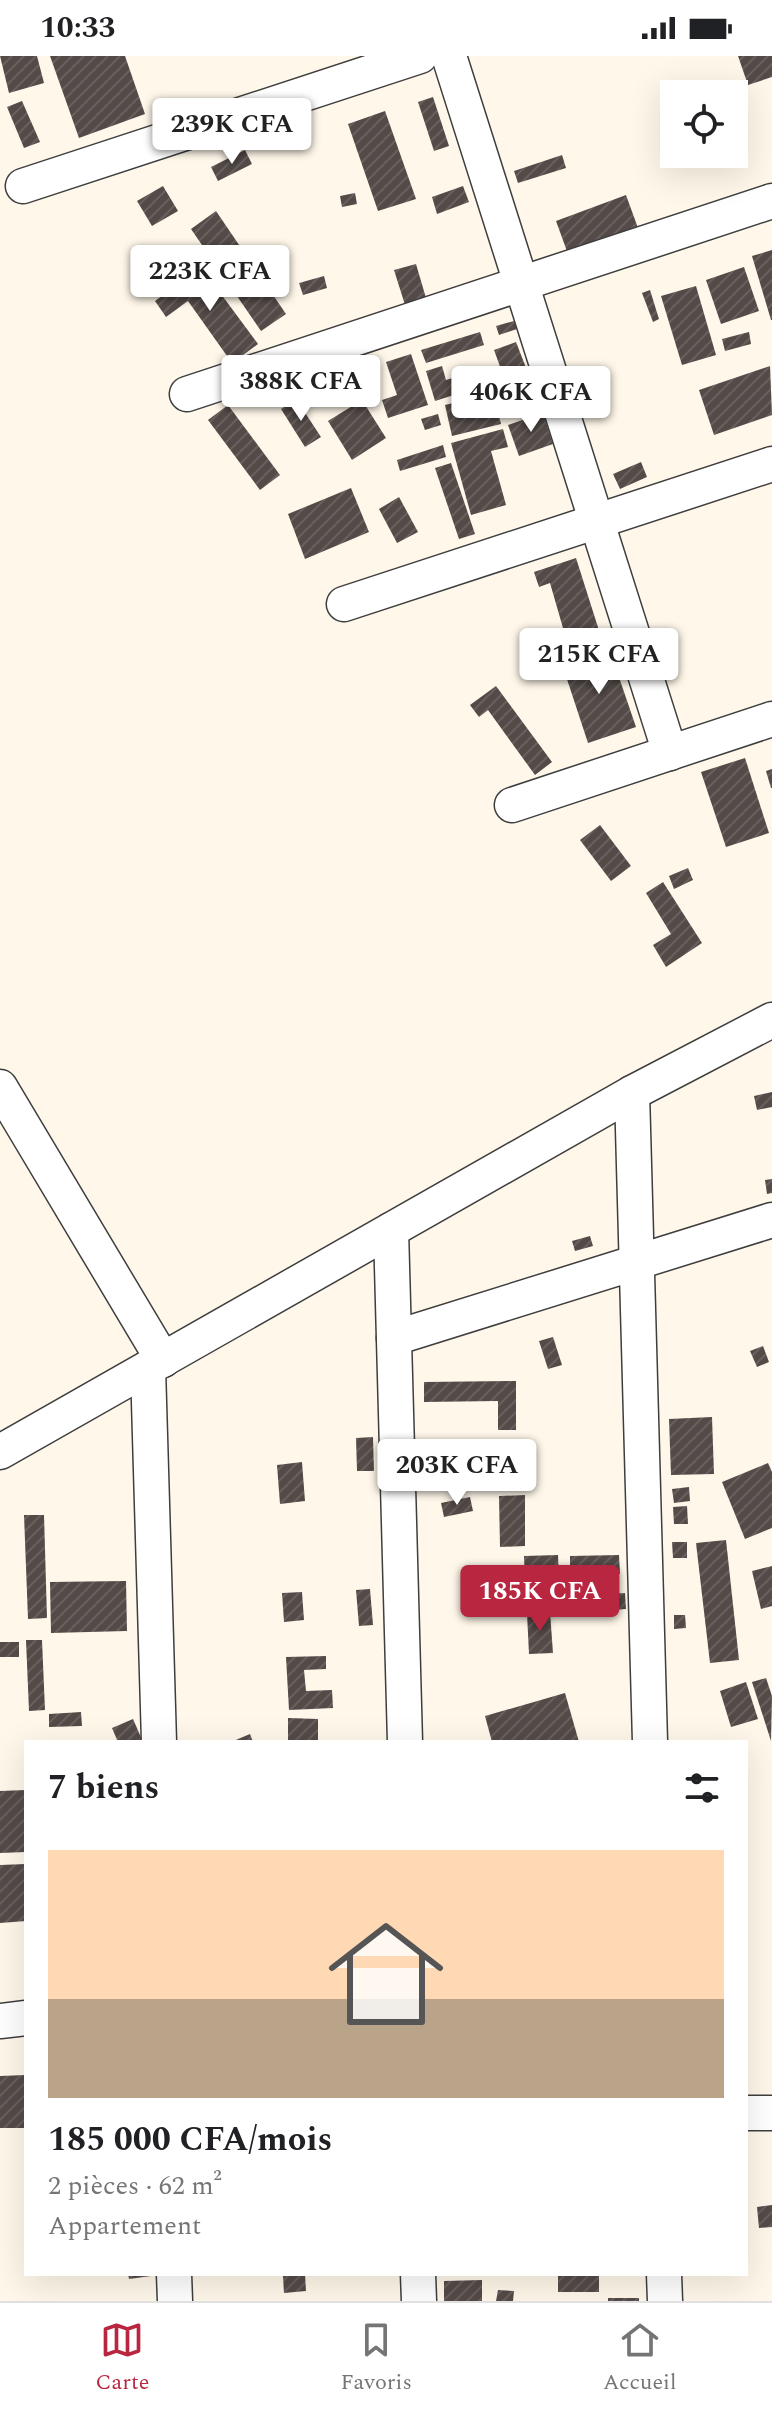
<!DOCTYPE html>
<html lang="fr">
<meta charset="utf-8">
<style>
body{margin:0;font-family:Spectral,serif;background:#f2f2f2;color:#202124;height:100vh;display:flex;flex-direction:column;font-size:30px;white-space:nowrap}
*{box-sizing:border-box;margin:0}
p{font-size:26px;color:#757577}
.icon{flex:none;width:44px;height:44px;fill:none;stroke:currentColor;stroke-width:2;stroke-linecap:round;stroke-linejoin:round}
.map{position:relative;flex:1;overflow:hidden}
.panel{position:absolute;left:24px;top:1684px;width:724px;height:536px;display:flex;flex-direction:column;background:#fff;border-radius:0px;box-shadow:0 8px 32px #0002}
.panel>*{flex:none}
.fabs{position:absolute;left:660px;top:24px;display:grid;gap:16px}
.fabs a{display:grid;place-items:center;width:88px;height:88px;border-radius:0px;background:#fff;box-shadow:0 8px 32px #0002;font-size:40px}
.price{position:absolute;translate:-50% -68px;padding:0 18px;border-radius:8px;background:#fff;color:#222;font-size:26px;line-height:52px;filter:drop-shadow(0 2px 4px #0008)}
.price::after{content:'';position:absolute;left:50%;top:48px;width:24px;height:18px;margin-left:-12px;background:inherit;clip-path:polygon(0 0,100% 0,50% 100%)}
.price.active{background:#b92640;color:#fff}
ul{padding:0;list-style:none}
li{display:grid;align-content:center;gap:16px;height:424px;padding:0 24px}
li+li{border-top:2px solid #e0e0e0}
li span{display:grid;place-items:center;height:248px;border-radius:0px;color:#555}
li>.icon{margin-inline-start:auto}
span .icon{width:144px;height:144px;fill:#fffc;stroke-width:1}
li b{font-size:34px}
h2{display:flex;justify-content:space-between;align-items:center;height:96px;padding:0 24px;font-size:34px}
.status{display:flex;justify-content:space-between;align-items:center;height:56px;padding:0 40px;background:#fff;direction:ltr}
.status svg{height:22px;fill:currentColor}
.tabs{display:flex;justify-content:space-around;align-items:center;height:112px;border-top:2px solid #e0e0e0;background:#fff;font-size:22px;color:#757577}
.tabs a{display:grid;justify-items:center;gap:4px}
.tabs .active{color:#b92640}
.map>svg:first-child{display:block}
</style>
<div class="status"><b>10:33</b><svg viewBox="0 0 49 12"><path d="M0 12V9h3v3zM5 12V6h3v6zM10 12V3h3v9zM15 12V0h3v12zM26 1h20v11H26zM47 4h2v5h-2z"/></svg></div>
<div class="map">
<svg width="772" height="2245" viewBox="0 0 772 2245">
<defs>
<pattern id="building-hatch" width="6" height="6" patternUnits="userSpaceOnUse" patternTransform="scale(2)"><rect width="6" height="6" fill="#544b48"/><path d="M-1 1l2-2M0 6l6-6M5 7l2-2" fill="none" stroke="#68605e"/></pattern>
</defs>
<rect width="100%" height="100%" fill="#fff8ea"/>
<g fill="url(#building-hatch)">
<polygon points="0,0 37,0 44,27 9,37"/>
<polygon points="50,0 125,0 145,58 79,82"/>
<polygon points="738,0 772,0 772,21 748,29"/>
<polygon points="433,41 449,90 434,95 418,46"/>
<polygon points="22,45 40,86 24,92 7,51"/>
<polygon points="385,55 416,143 378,155 348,68"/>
<polygon points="245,94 252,108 218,125 211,111"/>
<polygon points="562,99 566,112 518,127 514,115"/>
<polygon points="163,130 178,155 152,170 137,145"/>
<polygon points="463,130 469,146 437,158 432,141"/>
<polygon points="355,137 357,148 342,151 340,140"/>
<polygon points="626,139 638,172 568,198 556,165"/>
<polygon points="216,155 286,258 261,275 191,173"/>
<polygon points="772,194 772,264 771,264 752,200"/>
<polygon points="416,208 426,242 405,249 394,214"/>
<polygon points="201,211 258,288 232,307 188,245 166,261 155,245"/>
<polygon points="744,211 759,255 721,268 706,224"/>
<polygon points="324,220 327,232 303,239 299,227"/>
<polygon points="696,230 716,299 682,309 661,240"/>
<polygon points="650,234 659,263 653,266 642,237"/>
<polygon points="514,265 517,273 499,279 496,270"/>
<polygon points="480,276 484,289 426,307 421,294"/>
<polygon points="749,276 751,288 725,295 722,283"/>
<polygon points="516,286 537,340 514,349 494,294"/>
<polygon points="411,298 428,349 388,362 382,344 397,339 386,306"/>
<polygon points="442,310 446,324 491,310 495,326 435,345 426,315"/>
<polygon points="770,310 772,359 714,379 699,334"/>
<polygon points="354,315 358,325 318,340 314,330"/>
<polygon points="493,337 501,368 452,380 445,349"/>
<polygon points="296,343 321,381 305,391 281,353"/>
<polygon points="362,344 386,382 352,404 328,365"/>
<polygon points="228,349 280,419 260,434 208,364"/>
<polygon points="543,357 553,388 519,400 508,369"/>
<polygon points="438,358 441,369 425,374 421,363"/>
<polygon points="503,373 508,391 491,395 506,449 471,459 451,387"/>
<polygon points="443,389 446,401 400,415 397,404"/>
<polygon points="641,406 647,421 620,433 613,418"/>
<polygon points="451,407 475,478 459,483 435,412"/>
<polygon points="351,432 369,476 305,503 288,458"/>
<polygon points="399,441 418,476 397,487 379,453"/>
<polygon points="576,502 603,587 556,601 548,577 563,572 550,527 539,531 534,516"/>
<polygon points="609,592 636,671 588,687 562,608"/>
<polygon points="496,630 552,706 535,719 488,654 479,661 470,649"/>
<polygon points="745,702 769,777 726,791 701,716"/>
<polygon points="772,713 772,732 771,732 766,715"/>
<polygon points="600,769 631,810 611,825 580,784"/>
<polygon points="688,812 693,824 674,833 669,820"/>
<polygon points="663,826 702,887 666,911 653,889 671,878 646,837"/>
<polygon points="772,1036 772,1051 757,1054 754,1040"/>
<polygon points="772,1123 772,1137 767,1138 765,1124"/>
<polygon points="590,1180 593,1190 575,1195 572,1185"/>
<polygon points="553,1281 562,1309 548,1313 539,1285"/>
<polygon points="763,1290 769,1306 757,1311 750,1295"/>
<polygon points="516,1325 516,1374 498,1374 498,1345 424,1346 424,1326"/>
<polygon points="712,1361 714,1418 671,1419 669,1363"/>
<polygon points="373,1381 374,1415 357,1415 356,1382"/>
<polygon points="302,1406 305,1445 280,1448 277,1409"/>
<polygon points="768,1407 772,1416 772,1472 745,1483 722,1426"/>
<polygon points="689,1431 690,1445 674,1447 672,1433"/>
<polygon points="525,1439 525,1490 500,1491 499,1440"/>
<polygon points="470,1441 473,1455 444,1461 441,1447"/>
<polygon points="687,1450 688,1468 674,1468 673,1451"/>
<polygon points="24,1459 44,1459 47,1562 28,1563"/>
<polygon points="726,1484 739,1604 710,1607 696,1487"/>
<polygon points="672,1486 687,1486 687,1502 673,1502"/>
<polygon points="558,1499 560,1547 526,1548 524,1500"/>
<polygon points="619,1499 620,1518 570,1519 570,1500"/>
<polygon points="772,1510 772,1550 761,1553 752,1515"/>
<polygon points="126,1525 127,1575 51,1577 50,1526"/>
<polygon points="370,1533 373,1569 359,1570 356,1534"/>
<polygon points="302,1536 304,1564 284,1566 282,1537"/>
<polygon points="625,1537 626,1553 574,1557 572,1541"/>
<polygon points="550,1556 553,1597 529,1598 527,1557"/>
<polygon points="674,1559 685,1559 686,1572 674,1573"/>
<polygon points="26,1584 42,1584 45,1654 29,1655"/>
<rect x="0" y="1586" width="19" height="15"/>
<polygon points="326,1600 326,1613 304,1614 306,1635 332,1634 333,1652 289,1654 286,1601"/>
<polygon points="766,1622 772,1640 771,1685 752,1626"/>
<polygon points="746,1626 758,1663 731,1671 720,1635"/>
<polygon points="565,1637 579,1686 492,1686 485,1660"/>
<polygon points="81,1656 82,1670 49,1671 49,1658"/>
<polygon points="288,1662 318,1663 318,1686 288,1686"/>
<polygon points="133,1663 143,1686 118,1686 112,1672"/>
<polygon points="250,1678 253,1686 231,1686"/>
<polygon points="26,1734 26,1796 0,1797 0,1735"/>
<polygon points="26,1808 26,1865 0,1867 0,1809"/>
<polygon points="26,2019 26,2072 0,2072 0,2020"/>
<polygon points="772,2149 772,2171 759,2172 757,2151"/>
<polygon points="128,2218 151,2218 151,2220 129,2223"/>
<polygon points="305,2218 306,2235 284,2237 283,2220"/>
<rect x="558" y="2218" width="41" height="18"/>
<polygon points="482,2224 482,2245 444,2245 444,2225"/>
<polygon points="498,2234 514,2235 513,2245 496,2245"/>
<rect x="608" y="2242" width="31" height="3"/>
</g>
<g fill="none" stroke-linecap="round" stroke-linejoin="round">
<defs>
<g id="minor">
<polyline points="449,0 670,697"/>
<polyline points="23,130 420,0"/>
<polyline points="187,338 772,145"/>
<polyline points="344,548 772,408"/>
<polyline points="512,749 772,663"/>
<polyline points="0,1031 163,1304"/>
<polyline points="632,1037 650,1686"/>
<polyline points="391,1174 405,1686"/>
<polyline points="394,1282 772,1164"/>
<polyline points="148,1312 159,1686"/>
<polyline points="0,1396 632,1037 772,964"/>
<polyline points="0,1965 26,1962"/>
<polyline points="746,2057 772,2057"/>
<polyline points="174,2218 175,2245"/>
<polyline points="418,2218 419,2245"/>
<polyline points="664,2218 665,2245"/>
</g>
</defs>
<use href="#minor" stroke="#3e3e3e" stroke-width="37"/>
<use href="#minor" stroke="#fff" stroke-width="34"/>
</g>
</svg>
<div class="fabs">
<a><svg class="icon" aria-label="locate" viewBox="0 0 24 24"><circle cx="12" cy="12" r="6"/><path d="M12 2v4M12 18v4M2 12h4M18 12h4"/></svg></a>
</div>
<b class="price" style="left:232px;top:110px">239K CFA</b>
<b class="price" style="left:210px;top:257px">223K CFA</b>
<b class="price" style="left:301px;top:367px">388K CFA</b>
<b class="price" style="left:531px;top:378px">406K CFA</b>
<b class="price" style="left:599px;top:640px">215K CFA</b>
<b class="price" style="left:457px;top:1451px">203K CFA</b>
<b class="price active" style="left:540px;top:1577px">185K CFA</b>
<section class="panel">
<h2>7 biens<svg class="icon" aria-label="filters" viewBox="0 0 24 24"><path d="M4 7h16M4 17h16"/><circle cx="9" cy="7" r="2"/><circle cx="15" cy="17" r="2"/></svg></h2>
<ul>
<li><span style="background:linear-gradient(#ffd9b3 60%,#b9a48a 0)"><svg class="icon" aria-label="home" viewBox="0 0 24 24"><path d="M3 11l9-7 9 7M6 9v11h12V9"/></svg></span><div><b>185 000 CFA/mois</b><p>2 pièces · 62 m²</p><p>Appartement</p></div></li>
</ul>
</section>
</div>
<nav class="tabs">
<a class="active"><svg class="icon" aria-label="map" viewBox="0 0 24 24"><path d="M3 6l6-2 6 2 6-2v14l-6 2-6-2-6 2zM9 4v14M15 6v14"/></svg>Carte</a>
<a><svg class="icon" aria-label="saved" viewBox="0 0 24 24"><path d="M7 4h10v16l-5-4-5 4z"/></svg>Favoris</a>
<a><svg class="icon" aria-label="home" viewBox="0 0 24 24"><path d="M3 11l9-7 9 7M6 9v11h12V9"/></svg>Accueil</a>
</nav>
